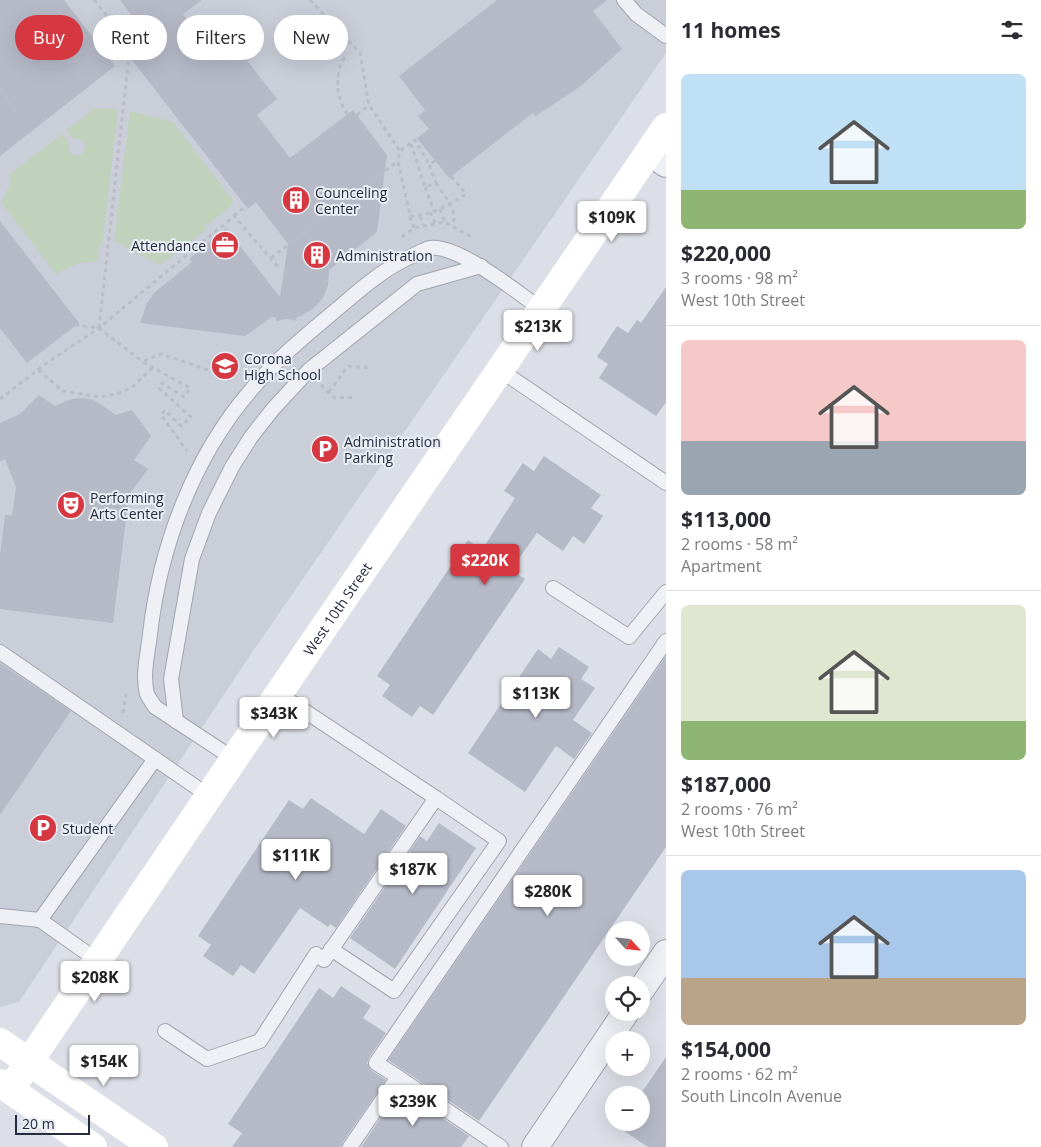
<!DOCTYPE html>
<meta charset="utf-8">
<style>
body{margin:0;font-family:"Open Sans",sans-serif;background:#f7f7f7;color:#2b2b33;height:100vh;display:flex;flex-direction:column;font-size:19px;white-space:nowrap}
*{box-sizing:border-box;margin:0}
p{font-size:16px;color:#7c7c81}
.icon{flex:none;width:28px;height:28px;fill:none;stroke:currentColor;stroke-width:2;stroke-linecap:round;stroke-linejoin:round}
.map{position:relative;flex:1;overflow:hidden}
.drawer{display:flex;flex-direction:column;background:#fff;width:375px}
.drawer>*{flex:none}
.top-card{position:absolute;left:15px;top:15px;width:475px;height:45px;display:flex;gap:10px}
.needle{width:32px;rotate:117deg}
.controls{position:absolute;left:605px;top:921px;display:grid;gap:10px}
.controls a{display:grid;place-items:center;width:45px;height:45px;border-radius:50%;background:#fff;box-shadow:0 5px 20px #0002;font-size:25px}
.scale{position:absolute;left:15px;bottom:12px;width:75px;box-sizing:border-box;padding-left:5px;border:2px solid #252b3e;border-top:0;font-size:14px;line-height:18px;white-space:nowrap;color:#252b3e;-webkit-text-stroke:4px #ebeef5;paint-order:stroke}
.price{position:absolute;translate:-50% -42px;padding:0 11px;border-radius:5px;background:#fff;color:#222;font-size:16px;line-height:32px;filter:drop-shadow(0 1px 2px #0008)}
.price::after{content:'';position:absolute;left:50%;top:30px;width:15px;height:11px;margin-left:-8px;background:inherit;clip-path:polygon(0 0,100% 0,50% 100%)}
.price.current{background:#d53840;color:#fff}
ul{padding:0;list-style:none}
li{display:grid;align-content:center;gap:10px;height:265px;padding:0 15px}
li+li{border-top:1px solid #e1e1e2}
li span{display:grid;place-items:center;height:155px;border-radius:8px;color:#555}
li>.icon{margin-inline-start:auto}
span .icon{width:90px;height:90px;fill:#fffc;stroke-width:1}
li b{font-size:21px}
h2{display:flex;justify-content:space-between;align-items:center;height:60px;padding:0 15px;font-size:21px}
.pill{padding:0 18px;border-radius:22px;background:#fff;box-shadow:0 5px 20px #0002;font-size:18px;line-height:45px}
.pill.current{background:#d53840;color:#fff}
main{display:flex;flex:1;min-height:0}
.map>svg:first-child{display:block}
</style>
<main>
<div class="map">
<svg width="666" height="1147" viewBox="0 0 666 1147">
<rect width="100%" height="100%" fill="#dcdfe7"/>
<polygon fill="#caced9" points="0,0 666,0 666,53 251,654 19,1002 0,1007"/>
<g fill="#c0d1bc">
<path d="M95,108L118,109L102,246H99L98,261L76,264L56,274L1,202L9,187L10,174L62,134L68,142L69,152L76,156L83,154C89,141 83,140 72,138L67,130Z"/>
<polygon points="130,111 173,122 233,201 232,205 208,224 204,224 207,229 160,265 114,241"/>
</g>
<g fill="#b6bac7">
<polygon points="0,0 64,0 115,66 0,156"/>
<polygon points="120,0 202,0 183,14 217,58 234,44 277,99 257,115 290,158 353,110 387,155 377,232 329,270 328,285 323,298 313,309 301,316 295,318 298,321 287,319 276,321 276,318 272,317 245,336 140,323 147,303 155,292 192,262 189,259 226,228 280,297 288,244 256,202 248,209 121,46 143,30"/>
<polygon points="497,0 607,0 593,11 622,49 582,85 536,116 533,113 449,178 417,138 429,129 418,116 425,110 399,76"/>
<polygon points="0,221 79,323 27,363 0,328"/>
<polygon points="666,287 666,402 656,416 599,378 608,364 597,357 617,326 628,333 637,320 641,323"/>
<polygon points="39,395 55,406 71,399 83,398 94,400 116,415 132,410 151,436 134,460 148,469 129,495 113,623 0,609 0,555 5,515 12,516 16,487 5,459 0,461 0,423 20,414"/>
<polygon points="544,456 601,495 591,508 603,516 584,544 573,536 563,551 537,533 511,570 525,579 433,715 420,706 412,717 382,696 390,685 377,676 468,540 482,550 515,498 504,491 523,463 534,471"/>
<polygon points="559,647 589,667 581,679 595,688 573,720 592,733 574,759 556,746 525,792 468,753 538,649 551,659"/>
<polygon points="666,656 666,847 479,1121 388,1060"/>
<polygon points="0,663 71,711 0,815"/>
<polygon points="311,798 364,834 381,809 406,826 336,928 330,924 328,927 300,908 254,974 241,965 233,976 203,956 211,945 198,936 289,800 303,809"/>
<polygon points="439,823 476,848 395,969 350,938 420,836 427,841"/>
<polygon points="341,986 371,1006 363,1018 386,1033 369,1058 367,1063 371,1070 386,1080 343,1142 341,1147 232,1147 242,1133 228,1124 319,988 333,998"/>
<polygon points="666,1057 666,1147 648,1147 618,1127 621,1122 641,1122 641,1095 640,1095"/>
<polygon points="400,1089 469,1136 461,1147 361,1147"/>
</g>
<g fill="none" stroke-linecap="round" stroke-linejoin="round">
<defs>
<g id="service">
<polyline points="624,0 636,14 666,36"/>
<polyline points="500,370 666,483"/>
<polyline points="553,588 629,637 666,592"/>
<polyline points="0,652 209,796"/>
<polyline points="176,721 171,679 192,559 209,513 232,467 251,437 273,409 309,370 417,284 481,266"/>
<path d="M234,759L155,707C153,703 149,699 147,694C142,675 148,653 150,634C160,547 193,457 251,390C277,358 310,332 342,305C365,285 388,266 416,254C420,252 426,249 430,248C458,244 518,293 541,309"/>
<polyline points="0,916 40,920 98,961"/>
<polyline points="40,920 155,759"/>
<polyline points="331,949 394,991 499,841 436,798"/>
<polyline points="165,1031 207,1059 260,1041 316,954 324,960 436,798 279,694"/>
<polyline points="398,1077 376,1063 666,641"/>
<polyline points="350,1147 398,1077 501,1147"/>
</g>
<g id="minor">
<polyline points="649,152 666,164"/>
<polyline points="641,990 666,953"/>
<polyline points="535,1147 626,1012"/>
</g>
</defs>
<use href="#service" stroke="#a1a5b1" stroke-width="16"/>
<use href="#minor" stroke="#a1a5b1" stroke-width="28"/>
<g stroke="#babdc5" stroke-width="3" stroke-dasharray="4 4" stroke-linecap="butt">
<polyline points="94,0 128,42"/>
<polyline points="310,0 360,53 369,105 400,151"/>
<path d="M347,40L337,51L344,58C333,78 337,102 351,119"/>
<polyline points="0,89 17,113"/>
<polyline points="357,115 369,105"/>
<polyline points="411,144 425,187 436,183 429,164 435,161"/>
<path d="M436,183C444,196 458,209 453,225"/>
<polyline points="425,187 434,211"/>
<polyline points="440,209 445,222"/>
<polyline points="430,212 435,223"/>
<polyline points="234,216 245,207"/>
<path d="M410,216C431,216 448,205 466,194L451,176"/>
<polyline points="420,216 423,225"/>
<polyline points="414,228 411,220 398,161 400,151 415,140 429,164"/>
<polyline points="402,237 414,228 445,222 473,238"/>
<polyline points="271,258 398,161"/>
<polyline points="75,325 99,328 143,362 190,388 184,397 162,383 159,388 191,417 181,426 165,410 161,415 187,451"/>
<polyline points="99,328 129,56"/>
<polyline points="144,361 161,354 217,373 233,382"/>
<polyline points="38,370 63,391 99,397 117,394 134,386 153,367"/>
<polyline points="321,385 333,397 356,398"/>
<polyline points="329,392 348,366 370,368"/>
<polyline points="0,399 48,362 99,328 234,216 280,269"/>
<polyline points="123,713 126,694"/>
</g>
<use href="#service" stroke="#eff0f5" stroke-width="14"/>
<use href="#minor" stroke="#eff0f5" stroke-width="26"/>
<g stroke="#fff" stroke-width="28">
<polyline points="0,1042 154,1147"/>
<polyline points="0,1083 93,1147"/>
<path id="s1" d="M10,1090L234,759L666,127"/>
</g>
</g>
<defs>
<symbol id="building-disc" viewBox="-11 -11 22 22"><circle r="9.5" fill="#d53840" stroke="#ebeef5"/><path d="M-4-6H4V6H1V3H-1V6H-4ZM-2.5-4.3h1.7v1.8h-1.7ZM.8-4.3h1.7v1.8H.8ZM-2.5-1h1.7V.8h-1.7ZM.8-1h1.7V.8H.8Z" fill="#fff"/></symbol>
<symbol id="office-disc" viewBox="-11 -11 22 22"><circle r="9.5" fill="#d53840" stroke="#ebeef5"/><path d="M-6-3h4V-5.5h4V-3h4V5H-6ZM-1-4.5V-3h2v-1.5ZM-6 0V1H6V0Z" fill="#fff"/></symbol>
<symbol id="school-disc" viewBox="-11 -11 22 22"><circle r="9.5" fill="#d53840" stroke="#ebeef5"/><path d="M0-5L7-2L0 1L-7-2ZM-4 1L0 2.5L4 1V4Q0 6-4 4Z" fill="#fff"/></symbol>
<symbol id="parking-disc" viewBox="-11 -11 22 22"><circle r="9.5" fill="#d53840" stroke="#ebeef5"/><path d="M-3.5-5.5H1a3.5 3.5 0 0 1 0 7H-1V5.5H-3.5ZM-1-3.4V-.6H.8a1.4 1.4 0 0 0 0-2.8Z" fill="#fff"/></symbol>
<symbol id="theatre-disc" viewBox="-11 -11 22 22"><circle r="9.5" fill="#d53840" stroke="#ebeef5"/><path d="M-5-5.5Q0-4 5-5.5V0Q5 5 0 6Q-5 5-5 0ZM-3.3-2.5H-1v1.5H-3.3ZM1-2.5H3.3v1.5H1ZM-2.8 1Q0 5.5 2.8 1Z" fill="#fff"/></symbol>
</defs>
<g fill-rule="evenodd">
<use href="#building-disc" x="280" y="184" width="32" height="32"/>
<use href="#office-disc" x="209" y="229" width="32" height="32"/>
<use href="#building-disc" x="301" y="239" width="32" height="32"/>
<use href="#school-disc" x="209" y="350" width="32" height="32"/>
<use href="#parking-disc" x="309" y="433" width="32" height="32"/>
<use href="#theatre-disc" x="55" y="489" width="32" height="32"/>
<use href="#parking-disc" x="27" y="812" width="32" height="32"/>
</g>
<g text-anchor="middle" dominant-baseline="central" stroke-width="4" stroke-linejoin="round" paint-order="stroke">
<g font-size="14" fill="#252b3e" stroke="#ebeef5" text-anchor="start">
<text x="315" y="192">Counceling<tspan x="315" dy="16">Center</tspan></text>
<text x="206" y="245" text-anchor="end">Attendance</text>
<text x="336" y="255">Administration</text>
<text x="244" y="358">Corona<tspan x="244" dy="16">High School</tspan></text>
<text x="344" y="441">Administration<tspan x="344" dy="16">Parking</tspan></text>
<text x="90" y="497">Performing<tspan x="90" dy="16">Arts Center</tspan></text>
<text x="62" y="828">Student</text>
</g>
<g font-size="14" fill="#252b3e" stroke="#ebeef5">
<text stroke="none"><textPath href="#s1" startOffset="582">West 10th Street</textPath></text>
</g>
</g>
</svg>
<div class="controls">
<a><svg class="needle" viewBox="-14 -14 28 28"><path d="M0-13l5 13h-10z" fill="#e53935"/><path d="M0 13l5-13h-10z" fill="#7c7c81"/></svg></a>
<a><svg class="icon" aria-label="locate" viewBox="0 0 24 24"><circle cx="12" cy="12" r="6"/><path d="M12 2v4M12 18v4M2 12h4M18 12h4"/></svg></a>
<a>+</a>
<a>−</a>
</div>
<div class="scale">20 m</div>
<b class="price" style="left:612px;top:243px">$109K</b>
<b class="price" style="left:538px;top:352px">$213K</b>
<b class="price current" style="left:485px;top:586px">$220K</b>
<b class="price" style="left:536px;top:719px">$113K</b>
<b class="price" style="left:274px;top:739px">$343K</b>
<b class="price" style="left:296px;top:881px">$111K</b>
<b class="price" style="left:413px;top:895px">$187K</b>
<b class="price" style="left:548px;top:917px">$280K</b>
<b class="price" style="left:95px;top:1003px">$208K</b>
<b class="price" style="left:104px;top:1087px">$154K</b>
<b class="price" style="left:413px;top:1127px">$239K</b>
<div class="top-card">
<a class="pill current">Buy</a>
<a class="pill">Rent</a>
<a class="pill">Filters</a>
<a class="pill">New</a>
</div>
</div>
<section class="drawer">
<h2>11 homes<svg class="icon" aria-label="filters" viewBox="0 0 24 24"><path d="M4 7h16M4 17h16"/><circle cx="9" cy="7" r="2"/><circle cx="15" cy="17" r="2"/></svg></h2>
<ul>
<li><span style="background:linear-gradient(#bfe0f5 75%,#8fb573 0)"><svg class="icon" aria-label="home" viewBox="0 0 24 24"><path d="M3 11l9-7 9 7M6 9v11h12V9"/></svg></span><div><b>$220,000</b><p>3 rooms · 98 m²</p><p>West 10th Street</p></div></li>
<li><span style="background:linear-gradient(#f6c9c9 65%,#9aa5b1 0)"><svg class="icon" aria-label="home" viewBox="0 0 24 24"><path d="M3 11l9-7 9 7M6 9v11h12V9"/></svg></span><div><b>$113,000</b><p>2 rooms · 58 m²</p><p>Apartment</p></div></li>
<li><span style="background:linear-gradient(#dfe7d0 75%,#8fb573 0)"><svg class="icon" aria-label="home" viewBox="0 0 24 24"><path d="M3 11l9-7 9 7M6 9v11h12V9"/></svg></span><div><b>$187,000</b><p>2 rooms · 76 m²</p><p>West 10th Street</p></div></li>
<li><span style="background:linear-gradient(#a9c7e8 70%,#b9a48a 0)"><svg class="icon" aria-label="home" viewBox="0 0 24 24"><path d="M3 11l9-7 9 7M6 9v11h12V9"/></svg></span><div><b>$154,000</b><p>2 rooms · 62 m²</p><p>South Lincoln Avenue</p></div></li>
</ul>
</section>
</main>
